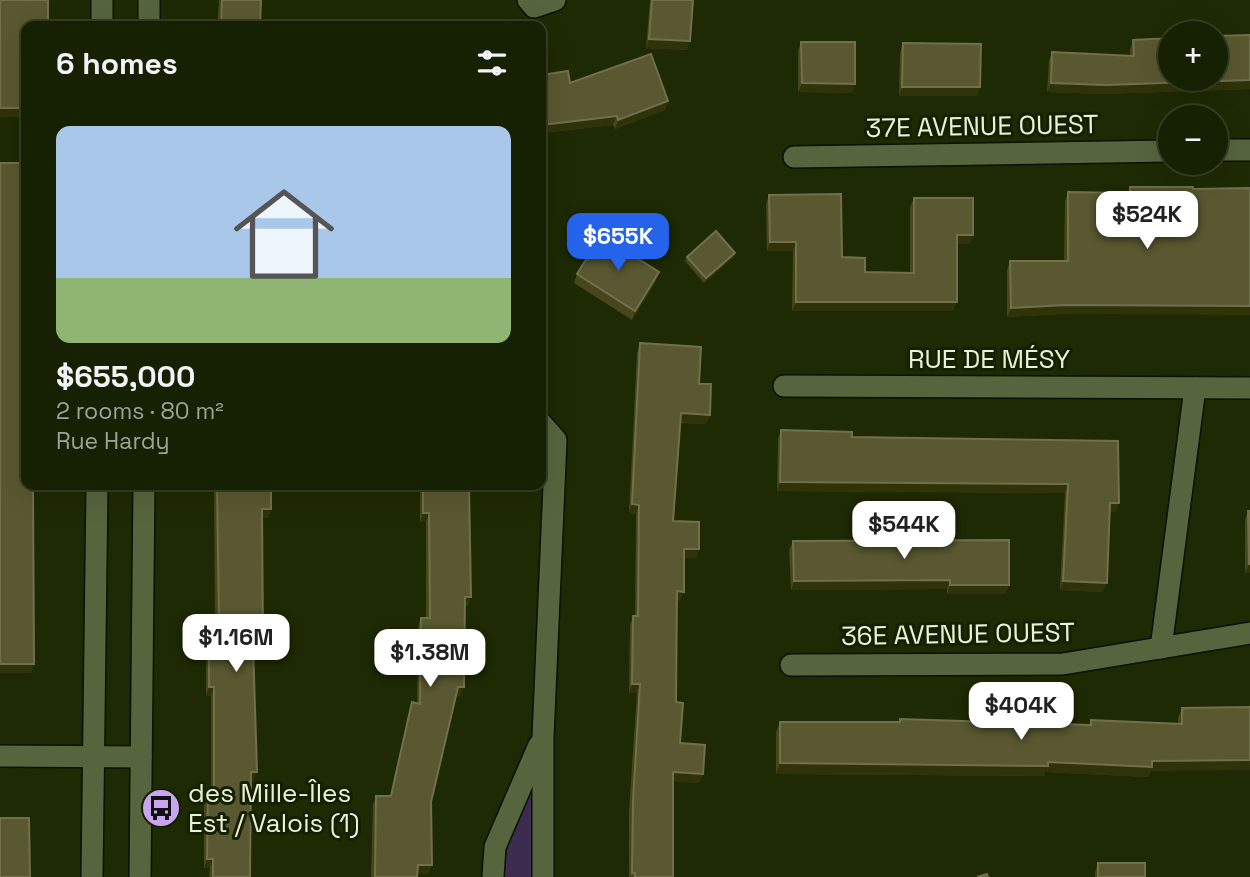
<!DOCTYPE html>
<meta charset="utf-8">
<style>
body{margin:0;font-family:"Space Grotesk",sans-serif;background:#232d11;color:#f1f3f6;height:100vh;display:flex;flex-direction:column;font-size:26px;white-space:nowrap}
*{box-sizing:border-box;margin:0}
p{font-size:23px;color:#9ea399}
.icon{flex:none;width:38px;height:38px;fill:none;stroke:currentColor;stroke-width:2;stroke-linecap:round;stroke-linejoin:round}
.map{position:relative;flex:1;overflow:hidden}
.drawer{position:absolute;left:21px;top:21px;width:525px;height:469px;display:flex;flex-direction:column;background:#162002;border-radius:14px;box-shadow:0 7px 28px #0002,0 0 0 2px #353e24}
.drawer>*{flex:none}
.tools{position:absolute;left:1158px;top:21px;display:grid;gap:14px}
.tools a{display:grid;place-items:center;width:70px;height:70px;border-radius:50%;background:#162002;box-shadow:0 7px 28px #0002,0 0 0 2px #353e24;font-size:35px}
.price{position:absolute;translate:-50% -60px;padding:0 16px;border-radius:14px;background:#fff;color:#222;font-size:23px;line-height:46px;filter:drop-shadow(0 2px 4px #0008)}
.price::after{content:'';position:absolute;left:50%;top:42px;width:21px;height:16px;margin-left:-10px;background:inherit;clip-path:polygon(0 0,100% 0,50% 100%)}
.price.selected{background:#2563eb;color:#fff}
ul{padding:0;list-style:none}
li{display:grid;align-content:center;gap:14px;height:371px;padding:0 35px}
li+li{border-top:2px solid #353e24}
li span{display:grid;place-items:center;height:217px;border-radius:14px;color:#555}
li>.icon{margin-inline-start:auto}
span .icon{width:126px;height:126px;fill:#fffc;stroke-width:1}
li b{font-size:30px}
h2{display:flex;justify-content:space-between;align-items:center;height:84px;padding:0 35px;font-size:30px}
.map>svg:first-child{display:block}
</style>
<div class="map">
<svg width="1250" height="877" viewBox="0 0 1250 877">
<rect width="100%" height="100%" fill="#1e2a03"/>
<polygon fill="#3d2c50" points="535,770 534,877 499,877 500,853"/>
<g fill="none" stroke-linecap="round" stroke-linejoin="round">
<defs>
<g id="minor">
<polyline points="528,0 534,7 555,0"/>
<polyline points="102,26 102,0"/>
<polyline points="149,26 149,0"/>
<polyline points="1216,150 1250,150"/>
<polyline points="794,157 1171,151"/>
<polyline points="784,386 1250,388"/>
<polyline points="541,423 556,440 543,737 543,877"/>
<polyline points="1161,648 1195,388"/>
<polyline points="791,665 1063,664 1250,633"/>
<polyline points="0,756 141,757"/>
<polyline points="92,877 97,485"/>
<polyline points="140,877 144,485"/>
<polyline points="493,877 495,847 539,745"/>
</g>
</defs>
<use href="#minor" stroke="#091100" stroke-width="24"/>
<use href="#minor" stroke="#57653e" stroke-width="21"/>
</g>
<g fill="#48461b">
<polygon points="219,0 261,0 260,26 217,26"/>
<polygon points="650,0 693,0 687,50 646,48"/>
<polygon points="1250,35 1250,89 1103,94 1047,92 1049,61 1052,52 1130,56 1130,49 1133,40"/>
<polygon points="801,42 855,84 852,93 798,92 798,51"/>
<polygon points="903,43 980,87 977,96 899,96 900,52"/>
<polygon points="541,75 570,83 668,101 665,110 615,129 613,125 541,133"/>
<polygon points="1130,187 1193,187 1063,314 1007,317 1007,270 1010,261 1064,261 1065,201 1068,192 1128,193"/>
<polygon points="769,195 842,257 865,272 910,273 910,207 914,198 973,235 969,244 957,244 953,311 792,311 793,251 767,251 766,204"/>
<polygon points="687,257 734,257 704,283 685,261"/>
<polygon points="577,274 656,281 632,320 574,283"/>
<polygon points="640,343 699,384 710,415 706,424 680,423 673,521 699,549 696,558 684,558 680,601 677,600 676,702 680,743 703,774 699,783 673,781 673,877 629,877 629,810 637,693 629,693 630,625 633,616 635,616 636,514 629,513 637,353"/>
<polygon points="781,430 852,437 1118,441 1116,512 1110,512 1103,592 1060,590 1065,493 777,491 778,439"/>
<polygon points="214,485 271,485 271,509 268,518 262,518 263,644 260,653 254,653 253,781 251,781 250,877 209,877 210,868 204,868 204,798 208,789 211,789 211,696 206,696 206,629 209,620 215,620"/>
<polygon points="420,485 469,485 468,606 465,606 461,696 456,696 431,802 432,865 428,874 417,874 417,877 371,877 373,805 376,796 390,796 409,711 412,702 417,703 418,627 421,618 426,618 426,522 420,522"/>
<polygon points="1248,511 1250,573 1245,573 1245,520"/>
<polygon points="793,541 1009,585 1005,594 947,594 947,589 791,590 789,550"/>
<polygon points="1250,707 1151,771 1148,777 1045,772 1044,776 776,774 776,732 780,722 899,722 900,719 1089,725 1091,720 1178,724 1178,718 1182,708"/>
<polygon points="1098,863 1145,877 1095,877 1095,872"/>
</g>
<g fill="#303309">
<polygon points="649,39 690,41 687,50 646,48"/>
<polygon points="1250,80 1250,89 1103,94 1047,92 1051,83"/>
<polygon points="802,83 855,84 852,93 798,92"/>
<polygon points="902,87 980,87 977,96 899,96"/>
<polygon points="668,101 665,110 615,129 618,120"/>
<rect x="0" y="108" width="26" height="9"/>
<polygon points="617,116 613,125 541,133 541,125"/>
<polygon points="957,235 973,235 969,244 954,244"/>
<polygon points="770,242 796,242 793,251 767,251"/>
<polygon points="735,253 734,257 704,283 706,278"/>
<polygon points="659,272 656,281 632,320 635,311"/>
<polygon points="796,302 957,302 953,311 792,311"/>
<polygon points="1066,305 1250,306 1250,315 1063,314 1007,317 1011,308"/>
<polygon points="681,413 710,415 706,424 678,422"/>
<polygon points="780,482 1068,484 1065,493 777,491"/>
<polygon points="1110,503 1119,503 1116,512 1107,512"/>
<polygon points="632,504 639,505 636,514 629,513"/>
<polygon points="262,509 271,509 268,518 258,518"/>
<polygon points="423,513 429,513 426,522 420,522"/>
<polygon points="684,549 699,549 696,558 680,558"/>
<polygon points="1249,564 1250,564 1250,573 1245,573"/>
<polygon points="950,580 947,589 791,590 794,581"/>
<polygon points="1063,581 1107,583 1103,592 1060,590"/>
<polygon points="950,585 1009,585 1005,594 947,594"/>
<polygon points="677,591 684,592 680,601 674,600"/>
<polygon points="465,597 471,597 468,606 461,606"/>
<polygon points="253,644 263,644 260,653 250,653"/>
<polygon points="0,664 34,664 31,673 0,673"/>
<polygon points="632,684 640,684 637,693 629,693"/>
<polygon points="209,687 214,687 211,696 206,696"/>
<polygon points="458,687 464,687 461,696 454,696"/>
<polygon points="1250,760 1250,770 1151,771 1148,777 1045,772 1044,776 776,774 780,763"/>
<polygon points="251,772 257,772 253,781 248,781"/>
<polygon points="673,772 703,774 699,783 670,781"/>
<polygon points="207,859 213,859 210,868 204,868"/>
<polygon points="418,865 432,865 428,874 415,874"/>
</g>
<g fill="#595830" stroke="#70704b" stroke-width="2">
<polygon points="0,0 48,0 48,23 43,23 43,26 26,26 26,108 0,108"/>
<polygon points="222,0 261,0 260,26 221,26"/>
<polygon points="652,0 693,0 690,41 649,39"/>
<polygon points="1250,35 1250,80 1106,85 1051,83 1052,52 1134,56 1133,40 1171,38 1171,79 1216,79 1216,36"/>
<polygon points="801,42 855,42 855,84 802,83"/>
<polygon points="903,43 981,44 980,87 902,87"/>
<polygon points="651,54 668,101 618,120 617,116 541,125 541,75 568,71 570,83"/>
<polygon points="0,163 26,163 26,485 36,485 36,489 33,489 34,664 0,664"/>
<polygon points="1130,187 1193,187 1193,189 1250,188 1250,306 1066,305 1011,308 1010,261 1068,261 1068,192 1130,193"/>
<polygon points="841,194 842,257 865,258 865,272 914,273 914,198 973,198 973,235 957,235 957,302 796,302 796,242 770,242 769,195"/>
<polygon points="541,229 544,275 541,275"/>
<polygon points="716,231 735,253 706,278 687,257"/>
<polygon points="601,235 659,272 635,311 577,274"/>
<polygon points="640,343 701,347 699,384 711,384 710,415 681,413 673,521 699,522 699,549 684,549 684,592 677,591 676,702 683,703 680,743 705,745 703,774 673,772 673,877 635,877 635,873 632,873 633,801 640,684 632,684 633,616 638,616 639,505 632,504"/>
<polygon points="781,430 852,432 852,437 1118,441 1119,503 1110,503 1107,583 1063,581 1068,484 780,482"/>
<polygon points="217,485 271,485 271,509 262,509 263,644 253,644 257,772 251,772 250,877 213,877 213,859 207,859 208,789 214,789 214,687 209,687 209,620 219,620"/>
<polygon points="423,485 469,485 471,597 465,597 464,687 458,687 431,802 432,865 418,865 417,877 375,877 376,796 391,796 412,702 420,704 421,618 430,618 429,513 423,513"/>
<polygon points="1248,511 1250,511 1250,564 1249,564"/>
<polygon points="1009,540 1009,585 950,585 950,580 794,581 793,541"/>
<polygon points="1250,707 1250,760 1152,761 1152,767 1048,762 1048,766 780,763 780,722 900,722 900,719 1091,725 1091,720 1182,724 1182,708"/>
<polygon points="0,818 29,818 30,877 0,877"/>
<rect x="1098" y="863" width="47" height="14"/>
<polygon points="987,874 988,877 977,877"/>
</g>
<defs>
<symbol id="bus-disc" viewBox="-11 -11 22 22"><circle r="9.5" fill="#c7a6ef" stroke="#152000"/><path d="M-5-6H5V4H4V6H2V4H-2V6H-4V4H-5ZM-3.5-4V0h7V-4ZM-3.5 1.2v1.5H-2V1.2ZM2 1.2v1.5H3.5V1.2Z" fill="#111"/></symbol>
</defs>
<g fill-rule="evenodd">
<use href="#bus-disc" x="139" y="786" width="44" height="44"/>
</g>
<g text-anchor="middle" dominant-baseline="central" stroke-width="6" stroke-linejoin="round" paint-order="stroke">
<g font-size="26" fill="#e9f1db" stroke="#152000">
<text transform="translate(982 126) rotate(-1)">37E AVENUE OUEST</text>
<text x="989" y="359">RUE DE MÉSY</text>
<text transform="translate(958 634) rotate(-1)">36E AVENUE OUEST</text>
</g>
<g font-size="26" fill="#e9f1db" stroke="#152000" text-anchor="start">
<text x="188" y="793">des Mille-Îles<tspan x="188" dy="30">Est / Valois (1)</tspan></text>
</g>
</g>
</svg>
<div class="tools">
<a>+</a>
<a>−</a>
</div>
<b class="price" style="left:1147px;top:251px">$524K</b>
<b class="price selected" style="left:618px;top:273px">$655K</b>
<b class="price" style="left:904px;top:561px">$544K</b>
<b class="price" style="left:236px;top:674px">$1.16M</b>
<b class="price" style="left:430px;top:689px">$1.38M</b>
<b class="price" style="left:1021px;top:742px">$404K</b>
<section class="drawer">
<h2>6 homes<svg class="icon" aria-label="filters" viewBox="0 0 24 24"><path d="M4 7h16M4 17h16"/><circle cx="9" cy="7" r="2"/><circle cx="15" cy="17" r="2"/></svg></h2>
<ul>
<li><span style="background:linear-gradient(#a9c7e8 70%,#8fb573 0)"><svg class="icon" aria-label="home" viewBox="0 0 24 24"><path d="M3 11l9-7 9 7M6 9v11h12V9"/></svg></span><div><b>$655,000</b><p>2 rooms · 80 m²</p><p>Rue Hardy</p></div></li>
</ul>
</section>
</div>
